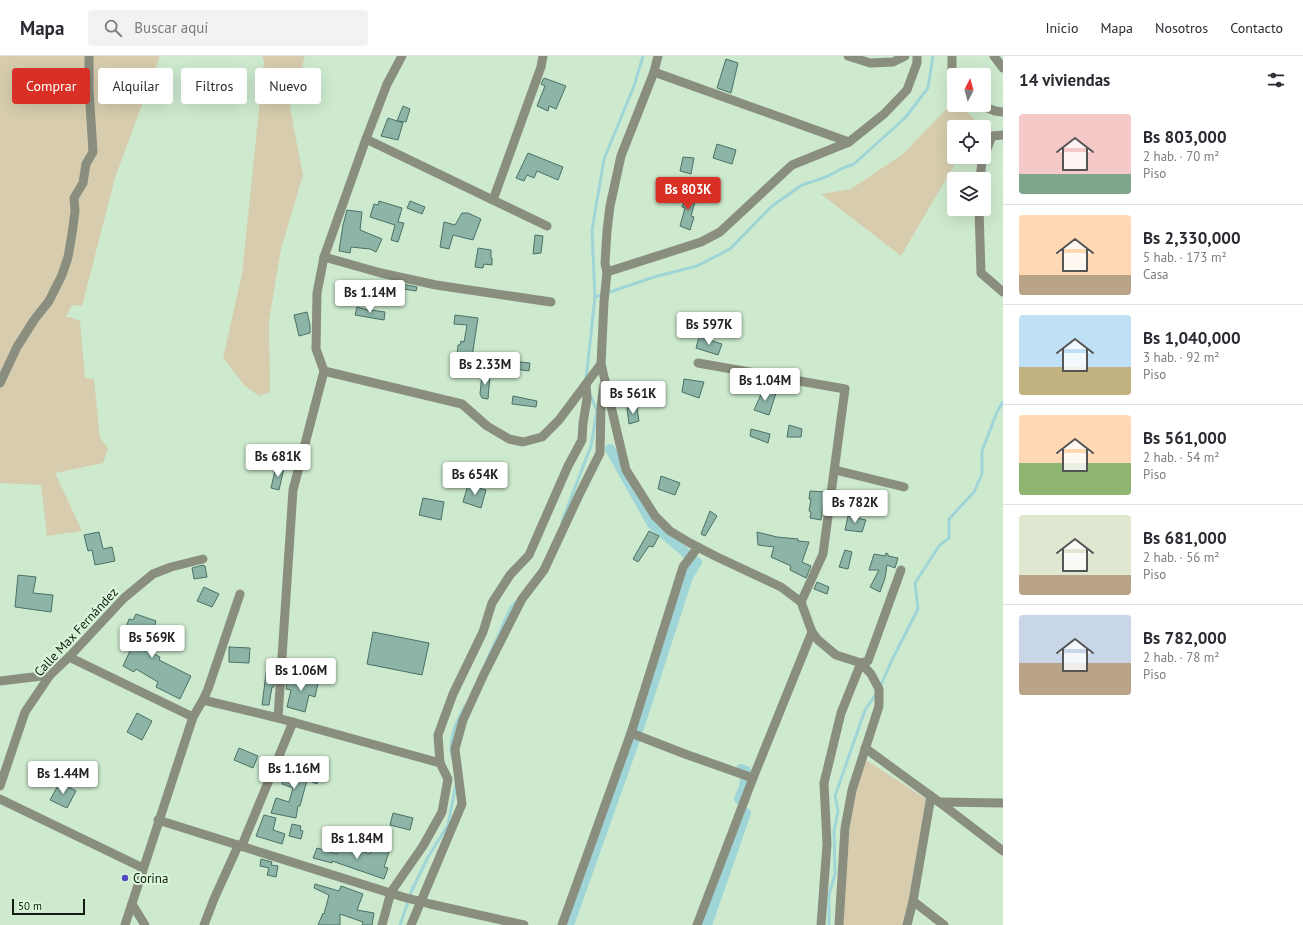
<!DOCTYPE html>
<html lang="es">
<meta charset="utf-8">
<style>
body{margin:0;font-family:"PT Sans",sans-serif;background:#f2f2f3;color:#2b2b33;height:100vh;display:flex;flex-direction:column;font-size:15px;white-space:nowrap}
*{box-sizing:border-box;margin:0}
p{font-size:13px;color:#7c7c81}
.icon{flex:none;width:22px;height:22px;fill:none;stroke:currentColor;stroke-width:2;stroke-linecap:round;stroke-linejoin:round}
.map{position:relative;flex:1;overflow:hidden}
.side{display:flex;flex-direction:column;background:#fff;width:300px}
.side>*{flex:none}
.guide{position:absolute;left:12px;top:12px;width:380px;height:36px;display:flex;gap:8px}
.needle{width:26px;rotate:6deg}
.tools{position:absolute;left:947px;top:12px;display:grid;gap:8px}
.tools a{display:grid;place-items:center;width:44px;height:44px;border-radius:4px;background:#fff;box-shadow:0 4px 16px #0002;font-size:20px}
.scale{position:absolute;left:12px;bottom:10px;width:73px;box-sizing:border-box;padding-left:4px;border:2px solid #111b11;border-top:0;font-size:11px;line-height:14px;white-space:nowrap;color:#111b11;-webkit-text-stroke:3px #daf7db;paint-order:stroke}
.price{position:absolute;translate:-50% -34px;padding:0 9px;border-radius:4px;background:#fff;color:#222;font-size:13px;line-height:26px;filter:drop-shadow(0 1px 2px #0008)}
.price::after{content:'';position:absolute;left:50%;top:24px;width:12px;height:9px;margin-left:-6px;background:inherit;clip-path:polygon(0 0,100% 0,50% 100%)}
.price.current{background:#d93025;color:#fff}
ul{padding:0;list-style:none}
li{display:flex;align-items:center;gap:12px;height:100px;padding:0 16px}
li+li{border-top:1px solid #e1e1e2}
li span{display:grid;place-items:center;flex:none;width:112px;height:80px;border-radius:4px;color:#555}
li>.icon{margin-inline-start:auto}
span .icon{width:48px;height:48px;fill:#fffc;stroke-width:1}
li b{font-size:17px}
h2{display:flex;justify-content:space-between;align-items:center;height:48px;padding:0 16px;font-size:17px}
.chip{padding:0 14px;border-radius:4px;background:#fff;box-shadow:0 4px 16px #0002;font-size:14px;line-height:36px}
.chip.current{background:#d93025;color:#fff}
header{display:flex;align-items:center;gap:24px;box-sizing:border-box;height:56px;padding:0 20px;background:#fff;border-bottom:1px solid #e1e1e2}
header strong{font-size:19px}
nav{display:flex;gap:22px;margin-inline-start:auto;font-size:14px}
.search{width:280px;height:36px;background:#f2f2f3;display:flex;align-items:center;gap:10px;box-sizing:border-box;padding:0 14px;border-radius:4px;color:#7c7c81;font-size:15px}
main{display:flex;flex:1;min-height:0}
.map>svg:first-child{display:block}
</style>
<header>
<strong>Mapa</strong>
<div class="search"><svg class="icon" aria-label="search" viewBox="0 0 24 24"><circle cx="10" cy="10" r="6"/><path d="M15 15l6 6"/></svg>Buscar aquí</div>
<nav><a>Inicio</a><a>Mapa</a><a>Nosotros</a><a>Contacto</a></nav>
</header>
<main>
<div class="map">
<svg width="1003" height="869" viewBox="0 0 1003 869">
<rect width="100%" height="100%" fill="#cdeace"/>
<g fill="#d7cdae">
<polygon points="0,0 160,0 115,122 82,250 72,249 66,261 70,261 80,265 85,322 94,323 100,382 108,392 103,407 55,417 82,475 47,480 41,429 0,427"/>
<polygon points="262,0 305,0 290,52 303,119 281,193 269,265 270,336 259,340 244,329 223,302 242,218 264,5"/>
<polygon points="954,45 954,49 960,49 978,67 976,71 954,71 954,101 959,101 901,200 821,138 851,133 903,98"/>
<polygon points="866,704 926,743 908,848 903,869 842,869 848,786 855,733"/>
</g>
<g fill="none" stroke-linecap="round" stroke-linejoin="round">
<g stroke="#a0d5d7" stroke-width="3">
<polyline points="595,241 592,174 604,103 634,30 643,0"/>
<polyline points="586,323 595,241 654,221 697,210 730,193 772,150 802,129 826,121 843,112 854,108 905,62 928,32 933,0"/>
<polyline points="562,465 591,390 597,355 590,338"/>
<polyline points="487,604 511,551 517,545"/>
<polyline points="880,631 892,604 918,553 915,527 939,490 949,482 949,463 974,436 982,418 982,395 997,356 1003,346"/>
<path d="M452,701C448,682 456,667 465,650"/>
<polyline points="400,869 412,834 428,801 448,769 456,728"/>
<polyline points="829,869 829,839 835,818 834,775 838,755 835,740 865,654 876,638"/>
</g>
<g stroke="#a0d5d7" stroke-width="10">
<polyline points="610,393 652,468 686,497"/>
<polyline points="739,743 744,731 746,715 741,713"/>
<polyline points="569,869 638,675 688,521 697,506 695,505"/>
<polyline points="707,869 746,757"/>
</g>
</g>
<g fill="#8cb5a8" stroke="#4a7165">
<polygon points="726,3 738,7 731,37 717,32"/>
<polygon points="544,22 566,30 556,53 549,50 548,55 537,50 545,30 541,28"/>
<polygon points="403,50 410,53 406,66 397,65"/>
<polygon points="388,62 403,67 398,84 381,80"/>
<polygon points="717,88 736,94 732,108 713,102"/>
<polygon points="528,97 563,111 558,124 537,115 534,122 527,119 524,125 516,122"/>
<polygon points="683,101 694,102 691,118 680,115"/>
<polygon points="688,136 697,138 691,160 694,161 690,174 680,170 685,152 682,151"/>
<polygon points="379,145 402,152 398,166 404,167 398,186 391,184 395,169 370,161 374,148 378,149"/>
<polygon points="410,145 425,151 422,158 407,152"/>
<polygon points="347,154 362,156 360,174 382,183 376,196 370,193 351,191 350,197 339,195 343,169"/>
<polygon points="462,157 468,157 481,163 473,184 453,179 449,193 440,191 444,166 455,169"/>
<polygon points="535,179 543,180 541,197 533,198"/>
<polygon points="478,192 491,194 491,202 492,202 492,209 484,208 483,212 475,211"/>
<polygon points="392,226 417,231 416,235 391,231"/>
<polygon points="357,251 371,255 371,254 385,256 384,264 355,259"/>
<polygon points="307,256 310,269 310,277 299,280 294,259"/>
<polygon points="455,259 478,262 472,301 457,299 458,289 460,289 461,285 464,286 467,269 454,268"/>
<polygon points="699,281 722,288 718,299 696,292"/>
<polygon points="510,305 530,307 529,315 509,312"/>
<polygon points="482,318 490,319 488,343 482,342 480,338"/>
<polygon points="684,323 704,326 699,342 682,336"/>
<polygon points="763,334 776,337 769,359 754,354"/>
<polygon points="513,340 537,345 536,351 512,348"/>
<polygon points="627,352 637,352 639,365 629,368"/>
<polygon points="789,369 802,373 801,381 787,381"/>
<polygon points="751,373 770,378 768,387 750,380"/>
<polygon points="276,410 284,412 279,434 271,432"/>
<polygon points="661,420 680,427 675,439 658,433"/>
<polygon points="468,429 486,434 481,452 463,446"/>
<polygon points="810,435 825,436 821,464 810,462 811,456 809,455 811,443 809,443"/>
<polygon points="423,442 444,446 441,464 419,459"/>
<polygon points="866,443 882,445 879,459 865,458"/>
<polygon points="710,455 717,460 705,480 701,478"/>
<polygon points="848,460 866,464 862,476 845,474"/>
<polygon points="649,475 659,480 653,491 649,490 638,506 633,503"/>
<polygon points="99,476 103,493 112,491 115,505 95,509 92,494 88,495 84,479"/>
<polygon points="757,476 777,481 798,483 798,485 809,486 802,506 811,510 806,522 790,514 791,510 771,501 774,491 758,489"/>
<polygon points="845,494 852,496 848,513 839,511"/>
<polygon points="886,497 888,498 888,500 898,502 895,512 887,509 885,522 880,536 870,531 879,514 869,514 874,498 885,500"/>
<polygon points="203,509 205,510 207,521 194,523 192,512"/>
<polygon points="18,519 36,521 33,537 53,539 51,556 15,551"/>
<polygon points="817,526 829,531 827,538 814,533"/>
<polygon points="204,531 219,538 212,551 197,545"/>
<polygon points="136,558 156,565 146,594 160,601 159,604 191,620 180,643 156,631 158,626 136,613 134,616 123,610 136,582 124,577 129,563 133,564"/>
<polygon points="373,576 429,587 422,619 367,608"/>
<polygon points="229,591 250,592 249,607 229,606"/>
<polygon points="267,610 275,611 274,631 272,631 269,649 262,649"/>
<polygon points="305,620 319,623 315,641 309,639 305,656 287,651 291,634 286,633 287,622 304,625"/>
<polygon points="137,657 152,665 142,684 127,676"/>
<polygon points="239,692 258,700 253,712 234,704"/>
<polygon points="287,707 321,719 317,728 307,724 300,750 298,750 296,762 271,757 276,742 289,746 293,732 282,728 283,724 281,723"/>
<polygon points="60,726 76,735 67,752 50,744"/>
<polygon points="393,757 413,762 410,774 390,769"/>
<polygon points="264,759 276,762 273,774 285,778 282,788 256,780"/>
<polygon points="292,768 301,770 300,774 303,775 301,783 289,780"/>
<polygon points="340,788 370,798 372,791 389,796 384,811 388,812 384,823 332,805 332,807 313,802 317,792 337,798"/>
<polygon points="261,803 272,806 271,809 278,810 276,821 267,819 269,812 260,810"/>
<polygon points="315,828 339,835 341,830 363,838 357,854 374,857 372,869 362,869 363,866 340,858 340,869 318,869 323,857 324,858 329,839 314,832"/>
</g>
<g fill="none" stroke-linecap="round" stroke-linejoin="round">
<g stroke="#8a8e7e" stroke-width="9">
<polyline points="658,0 654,16 621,100 610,150 607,175 605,207 607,216 604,246 601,308 626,414 655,460 670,475 690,487 715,500 781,531 801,546 812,576 818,584 836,599 861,607 871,618 879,633 879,650 852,734 845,772 839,869"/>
<polyline points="848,0 870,7 893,6 905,0"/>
<polyline points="952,0 952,19 954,25"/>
<polyline points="994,0 1003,12"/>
<polyline points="654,16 849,86"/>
<polyline points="980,49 995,55 1003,56"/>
<polyline points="366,83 547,170"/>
<polyline points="984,101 992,80 1003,79"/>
<polyline points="980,123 982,106 984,101"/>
<polyline points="493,144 541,11 543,0"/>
<polyline points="979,153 981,217 1003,236"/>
<polyline points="324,201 381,217 436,229 551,246"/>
<polyline points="607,216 701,186 720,176 792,109 849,86 884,58 907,34 917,7 917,0"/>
<polyline points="698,307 845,333 823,498 801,546"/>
<polyline points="324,315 462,348 487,370 509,383 523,386 542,381 559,364 601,308"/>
<polyline points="0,327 17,291 34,264 49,245 62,219 68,201 72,178 75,155 74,142 83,127 86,108 93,96 89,34 89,0"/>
<polyline points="835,414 904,431"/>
<polyline points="69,601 193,661"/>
<polyline points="0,625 50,619"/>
<polyline points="203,644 278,662 440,707"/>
<polyline points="278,662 293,434 324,315 316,293 317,237 324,201 366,83 387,28 402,0"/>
<polyline points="631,677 685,698 753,722"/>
<polyline points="865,692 939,746 1003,795"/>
<polyline points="0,730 25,656 50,619 69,601 124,542 153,518 171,511 203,503"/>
<polyline points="0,743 143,812"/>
<polyline points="939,746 1003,747"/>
<polyline points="158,764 403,841 430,848 524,869"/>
<polyline points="913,845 944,869"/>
<polyline points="132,848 145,869"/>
<polyline points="125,869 193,661 203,644 208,633 240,538"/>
<polyline points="204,869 214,843 238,790 243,787 293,666"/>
<polyline points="382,869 391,836 423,790 442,756 448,723 440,707 438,679 453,638 483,576 492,547 510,519 529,499 568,410 582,384 583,367 587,343 586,328"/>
<polyline points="411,869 462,748 455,693 463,664 484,618 522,543 544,514 579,439 600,397 601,351 604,329"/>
<polyline points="562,869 631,677 683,511 698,491"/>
<polyline points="697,869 753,722 812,576"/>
<polyline points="821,869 827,788 824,727 841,657 861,607 868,605 901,514"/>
<polyline points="907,869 913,845 931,740"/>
</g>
</g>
<circle fill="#5348bf" stroke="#daf7db" stroke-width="1.5" cx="125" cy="822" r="4"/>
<g text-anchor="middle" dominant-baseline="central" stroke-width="4" stroke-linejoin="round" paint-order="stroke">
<g font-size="13" fill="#111b11" stroke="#daf7db">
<text transform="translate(76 576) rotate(-47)">Calle Max Fernández</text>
</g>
<g font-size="13" fill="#111b11" stroke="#daf7db" text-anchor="start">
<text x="133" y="822">Corina</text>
</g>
</g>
</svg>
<div class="tools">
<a><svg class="needle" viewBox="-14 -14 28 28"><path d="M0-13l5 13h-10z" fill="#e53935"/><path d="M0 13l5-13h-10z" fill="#7c7c81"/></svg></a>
<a><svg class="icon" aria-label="locate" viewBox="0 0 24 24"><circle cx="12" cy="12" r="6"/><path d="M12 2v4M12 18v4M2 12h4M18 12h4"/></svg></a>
<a><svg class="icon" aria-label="layers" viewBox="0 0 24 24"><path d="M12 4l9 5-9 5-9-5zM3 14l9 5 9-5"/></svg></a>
</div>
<div class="scale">50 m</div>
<b class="price current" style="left:688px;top:155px">Bs 803K</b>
<b class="price" style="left:370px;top:258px">Bs 1.14M</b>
<b class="price" style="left:709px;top:290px">Bs 597K</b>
<b class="price" style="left:485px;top:330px">Bs 2.33M</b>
<b class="price" style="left:765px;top:346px">Bs 1.04M</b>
<b class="price" style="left:633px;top:359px">Bs 561K</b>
<b class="price" style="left:278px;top:422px">Bs 681K</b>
<b class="price" style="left:475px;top:440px">Bs 654K</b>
<b class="price" style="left:855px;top:468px">Bs 782K</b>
<b class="price" style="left:152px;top:603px">Bs 569K</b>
<b class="price" style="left:301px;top:636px">Bs 1.06M</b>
<b class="price" style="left:294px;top:734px">Bs 1.16M</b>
<b class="price" style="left:63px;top:739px">Bs 1.44M</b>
<b class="price" style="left:357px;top:804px">Bs 1.84M</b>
<div class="guide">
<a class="chip current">Comprar</a>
<a class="chip">Alquilar</a>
<a class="chip">Filtros</a>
<a class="chip">Nuevo</a>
</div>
</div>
<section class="side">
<h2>14 viviendas<svg class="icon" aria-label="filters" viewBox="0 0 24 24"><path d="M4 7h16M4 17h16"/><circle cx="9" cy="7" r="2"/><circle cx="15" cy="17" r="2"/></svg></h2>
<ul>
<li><span style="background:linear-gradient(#f6c9c9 75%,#7fa58c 0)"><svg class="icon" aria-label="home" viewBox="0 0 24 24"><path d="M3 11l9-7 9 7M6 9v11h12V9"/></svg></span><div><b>Bs 803,000</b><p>2 hab. · 70 m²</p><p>Piso</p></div></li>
<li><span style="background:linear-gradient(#ffd9b3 75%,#b9a48a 0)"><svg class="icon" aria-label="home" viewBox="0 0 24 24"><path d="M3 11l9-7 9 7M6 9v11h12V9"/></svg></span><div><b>Bs 2,330,000</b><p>5 hab. · 173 m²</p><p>Casa</p></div></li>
<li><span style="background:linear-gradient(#bfe0f5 65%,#c2b280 0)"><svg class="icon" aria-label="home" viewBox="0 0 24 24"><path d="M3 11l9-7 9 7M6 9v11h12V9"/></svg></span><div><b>Bs 1,040,000</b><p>3 hab. · 92 m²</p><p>Piso</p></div></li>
<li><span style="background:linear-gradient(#ffd9b3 60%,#8fb573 0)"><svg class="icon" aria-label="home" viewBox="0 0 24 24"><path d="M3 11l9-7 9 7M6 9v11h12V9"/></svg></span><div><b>Bs 561,000</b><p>2 hab. · 54 m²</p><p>Piso</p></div></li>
<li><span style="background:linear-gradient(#dfe7d0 75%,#b9a48a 0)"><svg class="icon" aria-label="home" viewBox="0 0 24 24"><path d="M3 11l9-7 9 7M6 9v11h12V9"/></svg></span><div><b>Bs 681,000</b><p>2 hab. · 56 m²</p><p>Piso</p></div></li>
<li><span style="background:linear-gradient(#c9d6e8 60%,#b9a48a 0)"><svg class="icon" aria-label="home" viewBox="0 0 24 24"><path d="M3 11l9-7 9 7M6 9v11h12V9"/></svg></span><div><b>Bs 782,000</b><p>2 hab. · 78 m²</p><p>Piso</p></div></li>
</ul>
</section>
</main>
